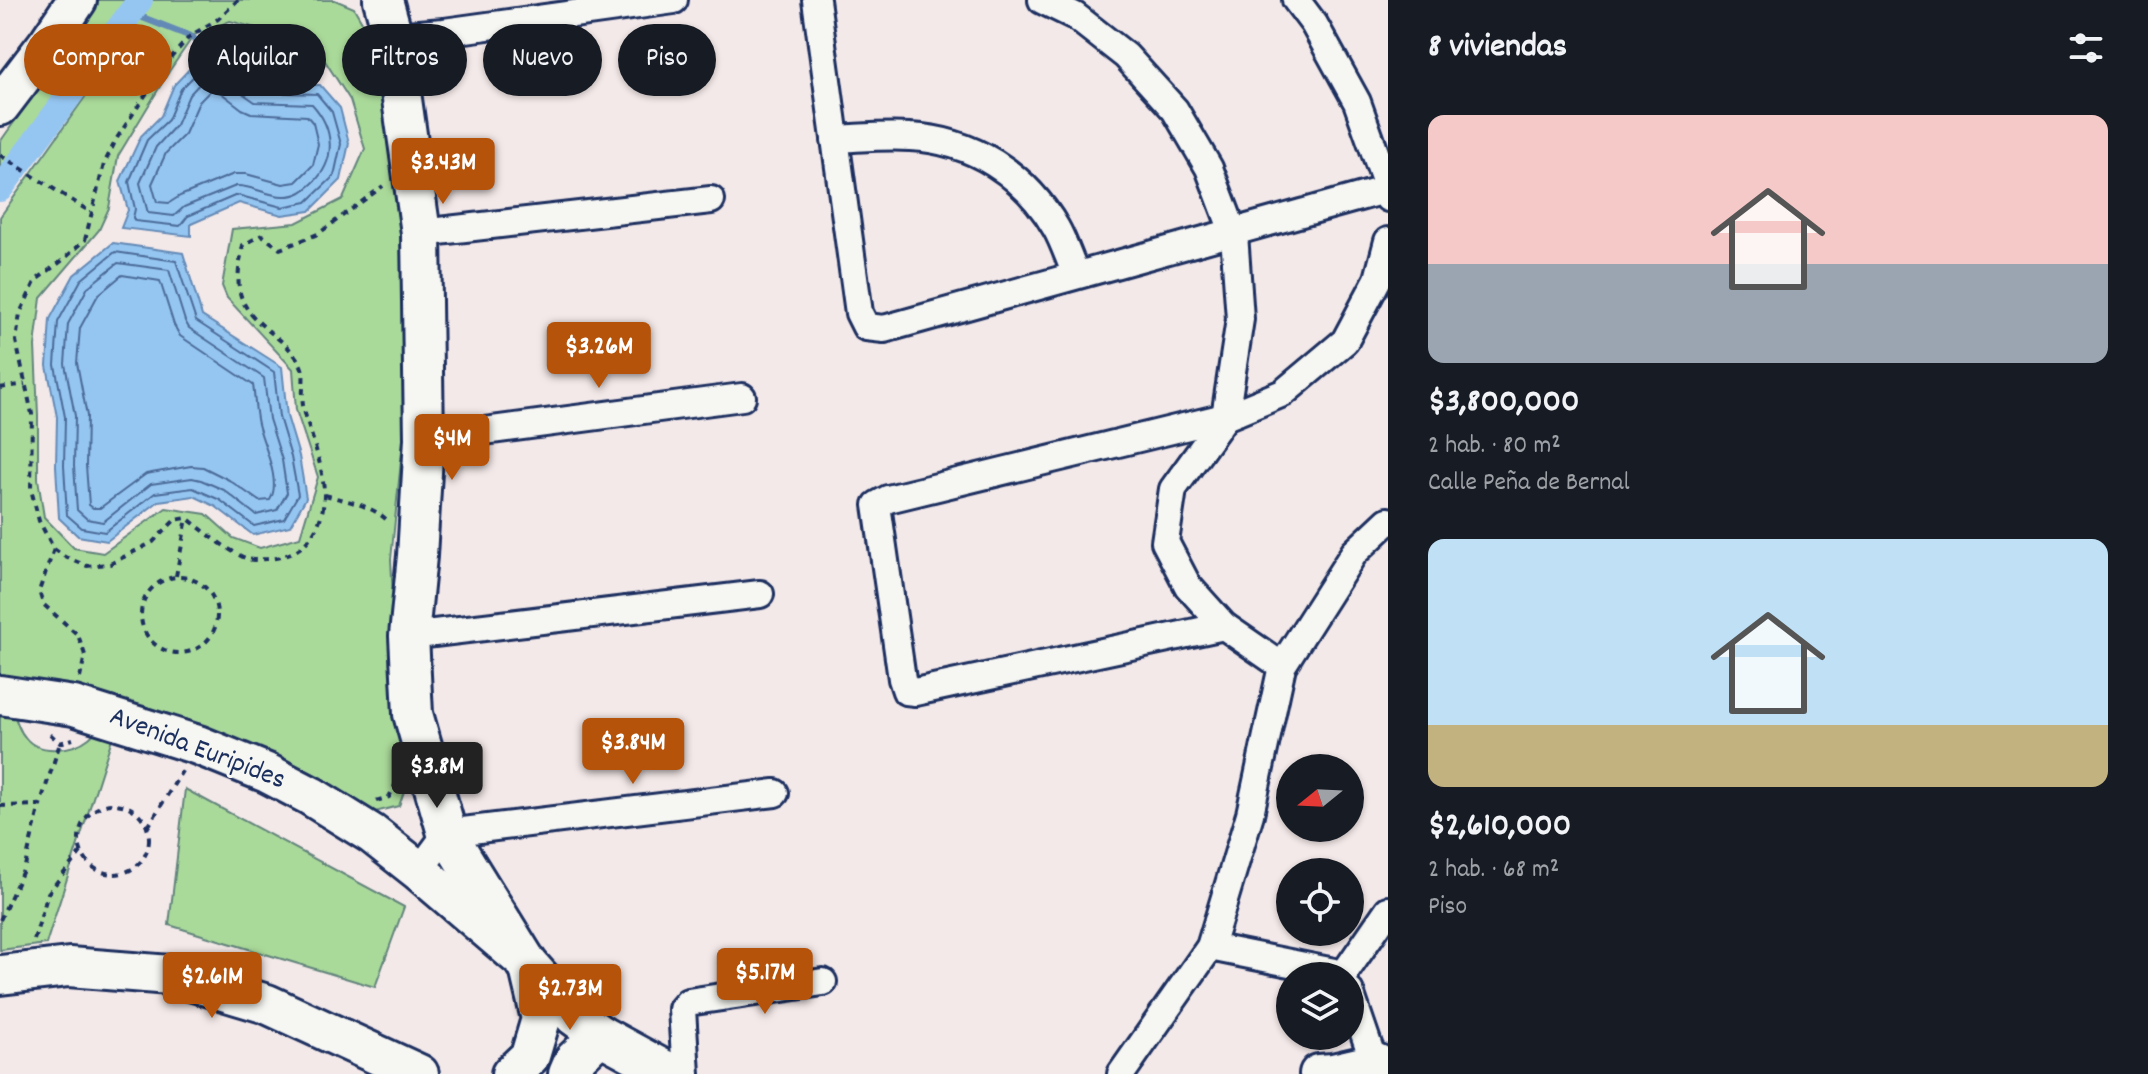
<!DOCTYPE html>
<html lang="es">
<meta charset="utf-8">
<style>
body{margin:0;font-family:Dekko,sans-serif;background:#242831;color:#f1f3f6;height:100vh;display:flex;flex-direction:column;font-size:30px;white-space:nowrap}
*{box-sizing:border-box;margin:0}
p{font-size:26px;color:#9ea1a6}
.icon{flex:none;width:44px;height:44px;fill:none;stroke:currentColor;stroke-width:2;stroke-linecap:round;stroke-linejoin:round}
.map{position:relative;flex:1;overflow:hidden}
.drawer{display:flex;flex-direction:column;background:#171b24;width:760px}
.drawer>*{flex:none}
.banner{position:absolute;left:24px;top:24px;width:760px;height:72px;display:flex;gap:16px}
.needle{width:52px;rotate:252deg}
.tools{position:absolute;left:1276px;top:754px;display:grid;gap:16px}
.tools a{display:grid;place-items:center;width:88px;height:88px;border-radius:50%;background:#171b24;box-shadow:0 2px 6px #0004;font-size:40px}
.price{position:absolute;translate:-50% -68px;padding:0 18px;border-radius:8px;background:#b45309;color:#fff;font-size:26px;line-height:52px;filter:drop-shadow(0 2px 4px #0008)}
.price::after{content:'';position:absolute;left:50%;top:48px;width:24px;height:18px;margin-left:-12px;background:inherit;clip-path:polygon(0 0,100% 0,50% 100%)}
.price.active{background:#222;color:#fff}
ul{padding:0;list-style:none}
li{display:grid;align-content:center;gap:16px;height:424px;padding:0 40px}
li span{display:grid;place-items:center;height:248px;border-radius:16px;color:#555}
li>.icon{margin-inline-start:auto}
span .icon{width:144px;height:144px;fill:#fffc;stroke-width:1}
li b{font-size:34px}
h2{display:flex;justify-content:space-between;align-items:center;height:96px;padding:0 40px;font-size:34px}
.chip{padding:0 28px;border-radius:36px;background:#171b24;box-shadow:0 2px 6px #0004;font-size:28px;line-height:72px}
.chip.active{background:#b45309;color:#fff}
main{display:flex;flex:1;min-height:0}
.map>svg:first-child{display:block}
</style>
<main>
<div class="map">
<svg width="1388" height="1074" viewBox="0 0 1388 1074">
<rect width="100%" height="100%" fill="#f4e9e9"/>
<filter id="ink" filterUnits="userSpaceOnUse"><feTurbulence type="fractalNoise" baseFrequency=".0125" numOctaves="2"/><feDisplacementMap in="SourceGraphic" scale="16" xChannelSelector="R" yChannelSelector="G"/><feConvolveMatrix kernelMatrix="1 2 1 2 8 2 1 2 1" color-interpolation-filters="sRGB"/></filter>
<g filter="url(#ink)">
<g fill="#aada9a" stroke="#62847c" stroke-width="2" fill-rule="evenodd">
<polygon points="93,0 132,0 0,175 0,142 56,63"/>
<path d="M148,0H335L354,8L369,34L390,113L408,252L404,431L391,559L399,711L410,774L399,806L371,813L0,681V217L90,90ZM230,21L282,35L325,61L350,100L365,149L343,199L296,223L232,229L222,286L227,298L293,369L296,410L318,477L300,537L260,548L233,538L206,514L166,508L103,553L74,548L44,517L38,479V415L35,346L41,298L99,230L109,208L118,156L170,70L194,35Z"/>
<path d="M0,701L11,702C14,713 17,728 25,737C38,755 73,751 89,738C94,734 98,728 102,723L115,729L46,944L0,950Z"/>
<polygon points="185,789 404,907 375,987 169,925"/>
</g>
<g fill="#95c6f1" stroke="#648ab6" stroke-width="2">
<polygon points="215,55 226,58 259,84 320,85 340,108 349,143 341,180 310,211 282,215 239,203 191,224 191,236 121,228 128,210 120,181 141,136 161,116 174,85 194,64"/>
<polygon points="113,243 183,253 202,316 282,367 287,416 299,456 306,498 290,526 253,535 215,506 194,496 159,501 107,541 78,536 59,518 56,466 57,417 47,366 50,319 74,275"/>
</g>
<g fill="none" stroke-linecap="round" stroke-linejoin="round">
<g stroke="#4c6b99" stroke-width="2">
<polygon points="215,64 222,65 257,92 317,94 332,112 341,144 334,176 307,202 282,207 237,195 188,216 180,226 135,221 133,218 135,209 129,182 147,140 168,120 181,89 199,71"/>
<path d="M215,74L255,102L312,104C334,128 337,160 313,183C304,191 298,196 285,196C269,197 252,185 236,186L184,207L174,216L148,213L140,183L156,147L176,125L189,95L204,79Z"/>
<polygon points="212,89 216,89 242,109 251,113 307,116 313,123 318,144 313,165 296,182 283,184 246,174 234,174 180,196 169,203 157,202 152,184 166,153 185,134 199,102"/>
<polygon points="115,252 176,261 196,321 274,372 279,417 291,457 298,495 284,519 254,526 220,500 193,488 155,493 105,532 82,528 67,515 64,466 65,417 55,365 58,322 81,280"/>
<polygon points="118,263 169,270 185,321 189,328 264,378 269,419 282,460 287,493 277,510 256,515 224,490 201,480 192,478 151,484 103,522 87,519 77,510 74,466 75,416 65,364 68,324 88,287"/>
<path d="M122,275L160,281L174,325L180,336L253,385C255,398 255,411 258,424C263,444 282,482 270,500L259,501L229,480L203,467L191,466L146,474L100,508H93L89,505L86,466L87,416L77,363L80,328L98,295Z"/>
</g>
<polyline stroke="#648ab6" stroke-width="7" points="131,13 190,36 215,55"/>
<polyline stroke="#95c6f1" stroke-width="26" points="0,189 140,0"/>
<defs>
<g id="street">
<path d="M816,0L859,313L866,327L884,329C1052,281 1220,237 1388,189"/>
<polyline points="1042,0 1075,16 1126,56 1175,110 1209,168 1234,234 1240,319 1225,417 1173,489 1165,542 1188,586 1224,626 1282,666"/>
<polyline points="1296,0 1314,24 1357,102 1388,189 1388,198"/>
<polyline points="393,36 444,32 674,0"/>
<path d="M835,139C860,138 885,135 910,137C972,140 1025,174 1056,228C1064,242 1069,259 1076,274"/>
<polyline points="421,233 711,200"/>
<polyline points="424,439 742,397"/>
<polyline points="1224,626 915,692 906,691 902,679 877,505 888,499 1225,417 1283,393 1345,341 1378,279 1388,241"/>
<polyline points="409,636 760,594"/>
<polyline points="419,871 447,833 775,793"/>
<polyline points="1210,947 1344,974"/>
<polyline points="1345,976 1344,974 1388,910"/>
<polyline points="1350,992 1378,1074"/>
<polyline points="686,1074 682,1009 688,1002 823,982"/>
<polyline points="1121,1074 1210,947 1250,814 1282,666 1354,553 1388,521"/>
</g>
<g id="secondary">
<polyline points="383,0 393,36 421,233 424,439 417,556 409,636 413,714 447,833 528,964 541,1019 530,1056 511,1074"/>
<polyline points="0,106 48,43 77,0"/>
<polyline points="0,695 74,706 198,745 267,773 311,796 372,834 419,871 528,964 574,1016 600,1035 672,1074"/>
<polyline points="0,975 69,967 170,975 267,1004 419,1074"/>
<polyline points="568,1074 574,1060 600,1035"/>
<polyline points="1319,1074 1333,1073 1376,1063"/>
</g>
</defs>
<use href="#street" stroke="#1b2f5e" stroke-width="32"/>
<use href="#secondary" stroke="#1b2f5e" stroke-width="44"/>
<g stroke="#1b2f5e" stroke-width="4" stroke-dasharray="6 6" stroke-linecap="butt">
<path d="M238,0L218,19L190,36L168,61L117,138L104,164L85,240L63,260L36,280L20,313L16,341L32,414L31,489L39,521L54,549L65,557L87,566L110,564L153,542L175,520L187,518C201,529 232,554 248,559C253,561 261,559 267,559C283,558 299,552 309,539C340,500 315,452 304,410C300,397 306,380 302,368C290,338 254,329 242,299C235,282 240,262 243,245L262,235L280,249L318,234L383,186"/>
<polyline points="0,155 92,213"/>
<polyline points="0,388 25,384"/>
<path d="M325,495C346,501 372,505 388,521"/>
<polyline points="54,549 39,591 43,604 78,635 85,655 80,678"/>
<polyline points="176,576 187,518"/>
<circle cx="179" cy="615" r="38"/>
<polyline points="50,734 60,743 73,739"/>
<polyline points="376,801 389,797 399,778"/>
<circle cx="114" cy="839" r="35"/>
<polyline points="0,806 40,805 60,743"/>
<polyline points="148,827 182,771"/>
<polyline points="0,920 25,866 40,805"/>
<polyline points="34,940 48,893 81,852"/>
</g>
<use href="#street" stroke="#f6f6f2" stroke-width="26"/>
<use href="#secondary" stroke="#f6f6f2" stroke-width="38"/>
</g>
</g>
<g text-anchor="middle" dominant-baseline="central" stroke-width="6" stroke-linejoin="round" paint-order="stroke">
<g font-size="28" fill="#1b2f5e" stroke="#f6f6f2">
<text transform="translate(197 750) rotate(21)">Avenida Euripides</text>
</g>
</g>
</svg>
<div class="tools">
<a><svg class="needle" viewBox="-14 -14 28 28"><path d="M0-13l5 13h-10z" fill="#e53935"/><path d="M0 13l5-13h-10z" fill="#9ea1a6"/></svg></a>
<a><svg class="icon" aria-label="locate" viewBox="0 0 24 24"><circle cx="12" cy="12" r="6"/><path d="M12 2v4M12 18v4M2 12h4M18 12h4"/></svg></a>
<a><svg class="icon" aria-label="layers" viewBox="0 0 24 24"><path d="M12 4l9 5-9 5-9-5zM3 14l9 5 9-5"/></svg></a>
</div>
<b class="price" style="left:443px;top:206px">$3.43M</b>
<b class="price" style="left:599px;top:390px">$3.26M</b>
<b class="price" style="left:452px;top:482px">$4M</b>
<b class="price" style="left:633px;top:786px">$3.84M</b>
<b class="price active" style="left:437px;top:810px">$3.8M</b>
<b class="price" style="left:765px;top:1016px">$5.17M</b>
<b class="price" style="left:212px;top:1020px">$2.61M</b>
<b class="price" style="left:570px;top:1032px">$2.73M</b>
<div class="banner">
<a class="chip active">Comprar</a>
<a class="chip">Alquilar</a>
<a class="chip">Filtros</a>
<a class="chip">Nuevo</a>
<a class="chip">Piso</a>
</div>
</div>
<section class="drawer">
<h2>8 viviendas<svg class="icon" aria-label="filters" viewBox="0 0 24 24"><path d="M4 7h16M4 17h16"/><circle cx="9" cy="7" r="2"/><circle cx="15" cy="17" r="2"/></svg></h2>
<ul>
<li><span style="background:linear-gradient(#f6c9c9 60%,#9aa5b1 0)"><svg class="icon" aria-label="home" viewBox="0 0 24 24"><path d="M3 11l9-7 9 7M6 9v11h12V9"/></svg></span><div><b>$3,800,000</b><p>2 hab. · 80 m²</p><p>Calle Peña de Bernal</p></div></li>
<li><span style="background:linear-gradient(#bfe0f5 75%,#c2b280 0)"><svg class="icon" aria-label="home" viewBox="0 0 24 24"><path d="M3 11l9-7 9 7M6 9v11h12V9"/></svg></span><div><b>$2,610,000</b><p>2 hab. · 68 m²</p><p>Piso</p></div></li>
</ul>
</section>
</main>
